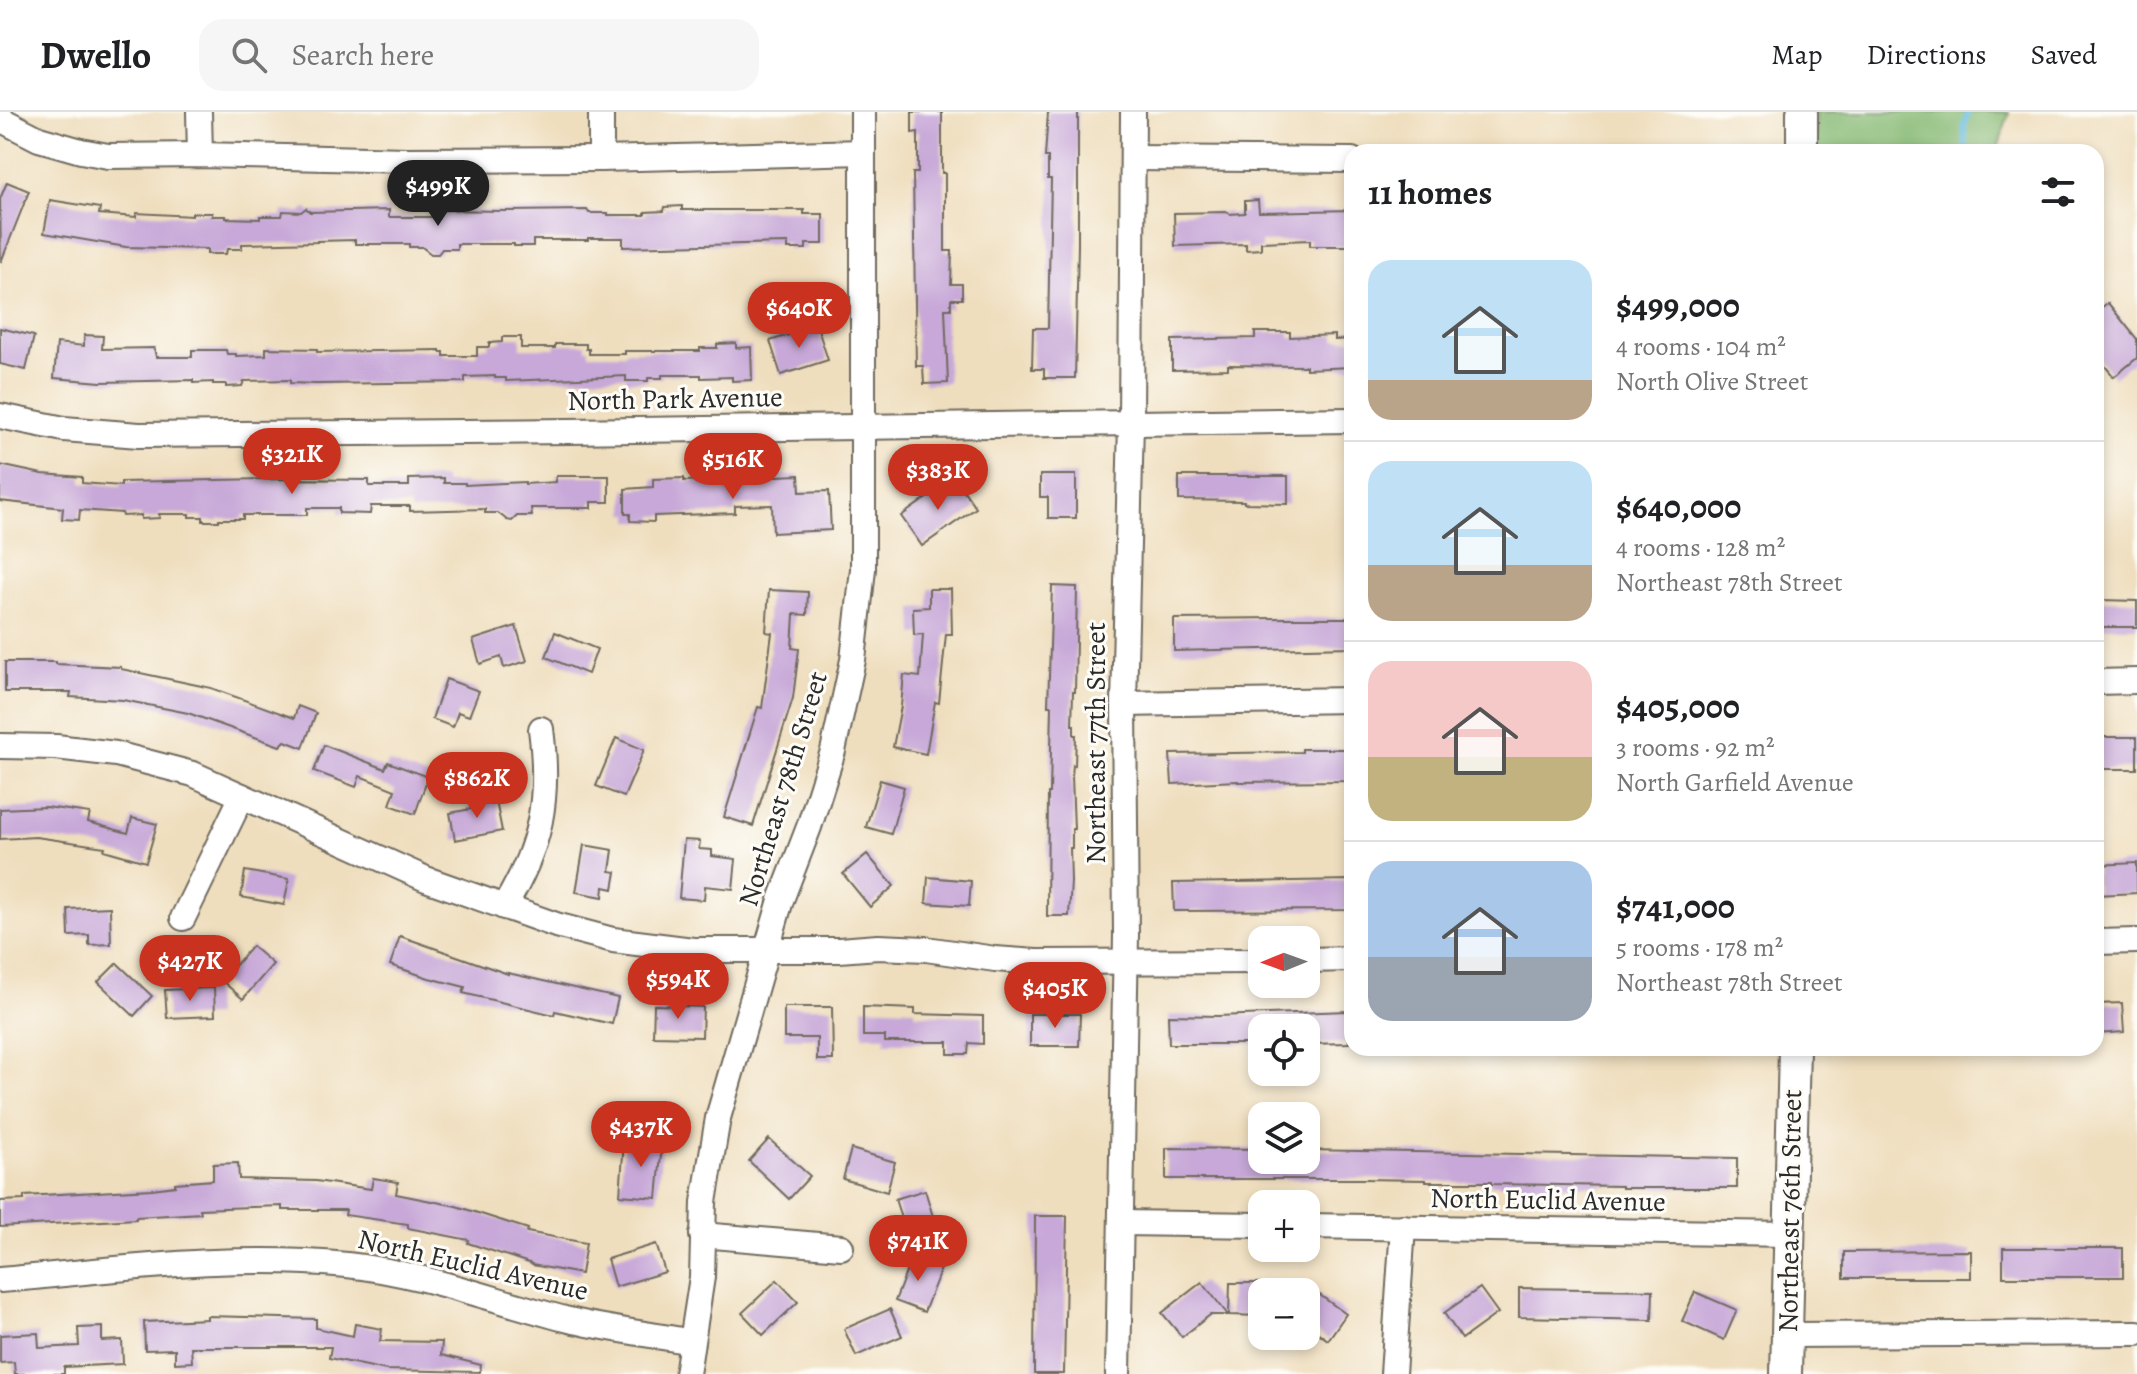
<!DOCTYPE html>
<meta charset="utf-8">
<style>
body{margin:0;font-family:Alegreya,serif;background:#f6f6f6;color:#202124;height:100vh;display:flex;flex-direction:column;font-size:30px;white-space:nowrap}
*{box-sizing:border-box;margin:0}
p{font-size:26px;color:#757577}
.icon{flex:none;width:44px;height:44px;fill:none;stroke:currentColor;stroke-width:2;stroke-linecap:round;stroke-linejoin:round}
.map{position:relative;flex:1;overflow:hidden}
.side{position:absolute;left:1344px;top:32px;width:760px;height:912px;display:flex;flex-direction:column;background:#fff;border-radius:24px;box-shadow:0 4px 12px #0003}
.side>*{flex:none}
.needle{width:52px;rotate:269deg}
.fabs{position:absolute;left:1248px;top:814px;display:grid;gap:16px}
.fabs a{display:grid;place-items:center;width:72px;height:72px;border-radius:16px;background:#fff;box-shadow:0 4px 12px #0003;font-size:40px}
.price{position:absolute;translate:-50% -68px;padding:0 18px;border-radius:28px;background:#c8321e;color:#fff;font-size:26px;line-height:52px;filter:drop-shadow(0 2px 4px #0008)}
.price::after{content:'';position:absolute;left:50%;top:48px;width:24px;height:18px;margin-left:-12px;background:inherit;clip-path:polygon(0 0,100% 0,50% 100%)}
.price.selected{background:#222;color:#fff}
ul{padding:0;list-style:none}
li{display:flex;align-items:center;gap:24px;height:200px;padding:0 24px}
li+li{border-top:2px solid #e0e0e0}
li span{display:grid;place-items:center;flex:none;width:224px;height:160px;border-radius:24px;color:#555}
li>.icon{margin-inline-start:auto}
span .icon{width:96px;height:96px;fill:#fffc;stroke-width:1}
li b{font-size:34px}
h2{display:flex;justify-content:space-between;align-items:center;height:96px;padding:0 24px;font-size:34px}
header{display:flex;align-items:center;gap:48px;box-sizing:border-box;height:112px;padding:0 40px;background:#fff;border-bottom:2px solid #e0e0e0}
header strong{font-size:38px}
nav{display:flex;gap:44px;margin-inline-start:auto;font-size:28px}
.search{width:560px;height:72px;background:#f6f6f6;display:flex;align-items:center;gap:20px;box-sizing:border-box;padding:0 28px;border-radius:24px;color:#757577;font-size:30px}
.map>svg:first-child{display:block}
</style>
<header>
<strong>Dwello</strong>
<div class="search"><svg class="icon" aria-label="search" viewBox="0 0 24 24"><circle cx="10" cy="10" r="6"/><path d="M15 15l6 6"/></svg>Search here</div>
<nav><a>Map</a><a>Directions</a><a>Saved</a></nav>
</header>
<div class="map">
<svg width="2137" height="1262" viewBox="0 0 2137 1262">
<rect width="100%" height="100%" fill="#fdfcf7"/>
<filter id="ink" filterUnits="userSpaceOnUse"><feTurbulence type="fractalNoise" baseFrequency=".0125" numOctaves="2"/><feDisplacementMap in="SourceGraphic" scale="16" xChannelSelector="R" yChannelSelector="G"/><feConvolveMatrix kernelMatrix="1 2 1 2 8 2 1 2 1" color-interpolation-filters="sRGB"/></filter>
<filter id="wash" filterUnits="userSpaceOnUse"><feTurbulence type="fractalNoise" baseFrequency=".006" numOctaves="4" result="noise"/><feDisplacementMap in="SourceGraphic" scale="32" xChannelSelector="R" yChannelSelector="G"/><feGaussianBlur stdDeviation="1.8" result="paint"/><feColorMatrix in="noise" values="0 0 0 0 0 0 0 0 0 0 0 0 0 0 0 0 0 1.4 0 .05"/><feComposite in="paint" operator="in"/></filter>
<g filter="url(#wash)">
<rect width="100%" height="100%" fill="#efdebe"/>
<polygon fill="#87ba74" stroke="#597250" stroke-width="2" points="1816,0 2009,0 1997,40 1816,40"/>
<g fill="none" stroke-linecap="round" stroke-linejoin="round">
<polyline stroke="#5fb9dd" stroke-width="6" points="1966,40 1964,15 1968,0"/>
</g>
<g id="blocks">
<g fill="#c7a8d8">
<polygon points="912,0 942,0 942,61 945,61 945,139 952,139 951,172 962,172 962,187 951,187 951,197 945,197 948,271 924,272 923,254 916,254 913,61 918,61 918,20 912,21"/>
<polygon points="1048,0 1078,0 1078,133 1075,266 1044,266 1044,257 1032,257 1033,216 1048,216 1051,67 1048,67 1048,45 1045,45"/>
<polygon points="7,70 29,79 1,150 0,87"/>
<polygon points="50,88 100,96 99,102 136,105 136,101 192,104 192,101 212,101 212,104 226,104 226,106 260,107 260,104 282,104 283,99 301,100 306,96 310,100 389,98 389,105 436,105 436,98 505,99 587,98 589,101 608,101 608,103 645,103 645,100 664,99 665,95 682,94 682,98 804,98 804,102 823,102 823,132 806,132 806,137 788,137 788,131 623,135 623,126 588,126 588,128 533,128 533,134 514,134 514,132 457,132 457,137 442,137 438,142 431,142 422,135 409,135 409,132 355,132 355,128 317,129 317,130 242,132 242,137 227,137 226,142 207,142 207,137 126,135 44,121"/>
<polygon points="1258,88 1259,100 1352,98 1352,134 1310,134 1310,128 1261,130 1261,137 1246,138 1246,132 1175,134 1174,101 1228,100 1229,102 1245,101 1245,89"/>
<polygon points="2108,191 2137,227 2137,246 2114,265 2096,243 2096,201"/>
<polygon points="817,214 828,248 781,263 770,229"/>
<polygon points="0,216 34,224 26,258 0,252"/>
<polygon points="1255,220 1290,220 1290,225 1335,223 1335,228 1352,227 1352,255 1306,257 1306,254 1228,253 1228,257 1172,258 1172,228 1255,226"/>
<polygon points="84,223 103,224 102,237 154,236 156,245 192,245 192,238 226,238 227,242 236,242 236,244 266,243 266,236 317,237 317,240 440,238 440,240 444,240 444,244 477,244 477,235 489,235 489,231 502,230 502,225 521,225 521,236 555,236 555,232 586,232 586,237 589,237 589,242 625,242 625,239 700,239 700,236 717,236 717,232 736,231 736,236 751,235 752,268 732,269 732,265 701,266 701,263 662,263 662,266 648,266 648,269 626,269 626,264 506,269 506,266 495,266 495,264 465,265 465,270 317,272 290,271 290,268 244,269 242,274 226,275 226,272 213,272 213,270 193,271 193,268 101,270 54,266 57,231 84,234"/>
<polygon points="0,353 42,362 82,365 82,371 121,374 121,370 266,367 369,368 369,374 409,374 409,367 444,366 444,371 465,371 465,373 525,370 525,372 556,370 556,364 609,364 609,390 591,390 591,396 531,396 532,404 517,404 512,409 507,408 498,401 485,401 485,397 410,399 410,394 371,394 370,402 339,401 339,396 307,396 307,403 243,403 243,407 219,407 219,409 203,409 203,405 189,405 189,402 159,402 160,406 141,407 141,403 123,404 122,401 80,398 79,408 62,407 63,396 0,389"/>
<polygon points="752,363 752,365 799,363 800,380 829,379 831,418 773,421 772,393 735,394 735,401 654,404 654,410 630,409 630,402 625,402 625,377 653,375 653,367 684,366 684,369 734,367 733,364"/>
<polygon points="1040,363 1076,363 1076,406 1048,406 1048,385 1040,385"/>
<polygon points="1179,364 1288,364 1288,392 1244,391 1244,389 1179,388"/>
<polygon points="955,366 976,396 922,434 901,404"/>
<polygon points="1052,474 1077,475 1075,580 1073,580 1072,613 1074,613 1074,623 1076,623 1075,654 1073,653 1072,664 1074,717 1072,717 1072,736 1070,736 1071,769 1069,804 1047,804 1048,681 1050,681 1052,594 1048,594"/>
<polygon points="929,477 951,477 952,522 946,522 939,591 935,590 926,642 893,635 901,594 904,563 920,565 923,522 914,523 913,496 929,495"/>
<polygon points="769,478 808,480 807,503 794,502 792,536 799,537 793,586 753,714 724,705 758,595 762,596 772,521 766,520"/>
<polygon points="2101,488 2137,489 2137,515 2101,515"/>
<polygon points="1288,506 1352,506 1352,535 1174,539 1174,507"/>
<polygon points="516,514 527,549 504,556 501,545 480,552 473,528"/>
<polygon points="555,520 597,537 588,562 546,545"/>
<polygon points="5,550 56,550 56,552 121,555 121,557 211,576 294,606 298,594 316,601 303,636 285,629 280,634 188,601 123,588 70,585 71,580 5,580"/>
<polygon points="446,567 479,579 469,604 458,600 453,615 432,607"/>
<polygon points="2098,625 2137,625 2137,657 2099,657"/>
<polygon points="616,626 644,638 624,685 596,674"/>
<polygon points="324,633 385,657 388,650 428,665 415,702 390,693 395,678 360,664 356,675 314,659"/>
<polygon points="1302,637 1352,637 1352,669 1238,670 1238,669 1172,672 1170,642 1302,640"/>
<polygon points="880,668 904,675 891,722 866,715"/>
<polygon points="495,684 502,719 455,728 450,701 471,697 470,690"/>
<polygon points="46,695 90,701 88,710 128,721 132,706 157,712 146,750 104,738 105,735 36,725 0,727 0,697"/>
<polygon points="684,728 700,729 699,737 712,738 712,744 736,747 733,777 705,774 704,788 679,786"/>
<polygon points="584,733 613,738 610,759 616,760 613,777 604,775 603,785 576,780"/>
<polygon points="867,742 894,774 870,795 843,762"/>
<polygon points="2137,751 2137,781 2096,783 2096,753"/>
<polygon points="245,759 289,767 284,793 241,785"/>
<polygon points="928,765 971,769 969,794 926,791"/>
<polygon points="1351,768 1351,798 1174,799 1173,771"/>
<polygon points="110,795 111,832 89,833 89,823 69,824 68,797"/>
<polygon points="400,824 508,862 508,861 618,886 612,912 555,899 554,903 463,881 465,875 429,866 390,853"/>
<polygon points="252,834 273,852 243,887 222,869"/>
<polygon points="117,851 152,884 134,904 98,870"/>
<polygon points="214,876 215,904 167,906 165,878"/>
<polygon points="2122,891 2124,920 2096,922 2096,892"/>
<polygon points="654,893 703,895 702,925 653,924"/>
<polygon points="784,895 832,895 833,948 817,948 817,926 784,926"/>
<polygon points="863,895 915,897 915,902 983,904 983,932 969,931 968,942 948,942 948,930 885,930 885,924 863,924"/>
<polygon points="1348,899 1349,931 1306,932 1306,916 1262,916 1262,932 1169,932 1168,903 1218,904"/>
<polygon points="1030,902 1080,902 1079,934 1030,934"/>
<polygon points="769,1027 810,1064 789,1087 749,1049"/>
<polygon points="624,1029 662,1032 657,1086 620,1083"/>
<polygon points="1166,1036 1262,1037 1262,1048 1306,1048 1306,1038 1737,1046 1737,1076 1622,1076 1622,1074 1491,1072 1491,1070 1426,1070 1426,1068 1361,1067 1166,1067"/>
<polygon points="851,1037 895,1050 887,1080 843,1067"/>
<polygon points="238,1051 239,1067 316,1069 371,1077 373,1066 398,1070 396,1082 456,1094 528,1117 527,1120 586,1131 581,1162 532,1153 532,1152 468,1131 469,1128 408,1116 408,1112 345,1103 346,1098 282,1098 282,1094 200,1097 201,1101 136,1105 136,1107 0,1115 0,1089 24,1088 24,1084 152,1077 175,1074 175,1071 213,1068 213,1052"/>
<polygon points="925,1078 938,1121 909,1131 895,1087"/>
<polygon points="1035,1104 1067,1104 1064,1262 1034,1262"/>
<polygon points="656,1132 665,1160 615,1175 607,1147"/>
<rect x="2003" y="1136" width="120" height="29"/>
<polygon points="1971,1139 1971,1166 1844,1166 1844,1140"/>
<polygon points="913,1142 942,1154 924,1200 895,1189"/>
<polygon points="777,1168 798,1190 763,1223 742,1201"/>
<polygon points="1202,1170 1228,1203 1210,1203 1182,1225 1162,1201"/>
<polygon points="1230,1171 1262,1171 1262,1204 1229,1203"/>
<polygon points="1306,1173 1346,1202 1328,1228 1306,1212"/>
<polygon points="1480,1176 1498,1201 1462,1227 1444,1201"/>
<polygon points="1519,1176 1653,1178 1652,1208 1519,1205"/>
<polygon points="1695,1180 1737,1198 1724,1228 1682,1209"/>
<polygon points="890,1197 902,1224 856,1244 844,1217"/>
<polygon points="207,1204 316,1207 316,1216 353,1224 355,1212 382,1217 380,1229 442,1230 441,1243 481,1253 480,1260 386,1258 329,1246 331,1235 191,1235 192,1250 175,1251 175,1237 145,1238 144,1210 207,1207"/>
<polygon points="102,1215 102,1229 122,1228 123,1252 64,1255 64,1262 15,1262 14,1250 0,1251 0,1223 38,1221 39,1236 79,1234 78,1216"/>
</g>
</g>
</g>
<g filter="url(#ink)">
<use href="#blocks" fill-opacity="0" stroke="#706a5e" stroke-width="2"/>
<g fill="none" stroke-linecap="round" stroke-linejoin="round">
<defs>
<g id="minor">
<polyline points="199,0 200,43"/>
<polyline points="601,0 601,47"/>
<polyline points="0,7 39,27 81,39 108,44 200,43 407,48 601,47 863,40"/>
<polyline points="1133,46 1352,48"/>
<polyline points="0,304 64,317 139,323 568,319 1352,308"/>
<polyline points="2096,570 2137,569"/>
<polyline points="1124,592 1352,588"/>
<polyline points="0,634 56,635 116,642 193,662 426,767 556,813 613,828 693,838 839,838 878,835 926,837 995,847 1036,850 1262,849"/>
<path d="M504,795C541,735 550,687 541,617"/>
<polyline points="183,806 242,684"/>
<polyline points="2096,830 2137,829"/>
<polyline points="1306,848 1352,847"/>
<polyline points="1121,1111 1262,1113"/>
<polyline points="1306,1114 1789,1122"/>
<polyline points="702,1123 841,1135"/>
<path d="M0,1168C115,1158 231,1141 347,1153C422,1161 492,1188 565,1207C606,1217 649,1222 691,1230"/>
<polyline points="1787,1223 2137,1221"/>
<polyline points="687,1262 702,1165 704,1090 718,1006 781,788 809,715 833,639 853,548 863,457 863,0"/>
<polyline points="1118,1262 1126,823 1124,592 1131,311 1133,0"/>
<polyline points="1393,1262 1403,1115"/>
</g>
<g id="tertiary">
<polyline points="1802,40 1802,0"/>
<polyline points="1786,1262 1794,936"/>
</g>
</defs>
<use href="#minor" stroke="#706a5e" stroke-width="28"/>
<use href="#tertiary" stroke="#706a5e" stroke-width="34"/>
<use href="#minor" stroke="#fff" stroke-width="24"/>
<use href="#tertiary" stroke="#fff" stroke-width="30"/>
</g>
</g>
<g text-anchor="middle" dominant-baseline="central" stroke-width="6" stroke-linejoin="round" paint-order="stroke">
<g font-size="28" fill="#2b2b2b" stroke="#fdfcf7">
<text transform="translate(675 287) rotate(-1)">North Park Avenue</text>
<text transform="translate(1096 631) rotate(-90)">Northeast 77th Street</text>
<text transform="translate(783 677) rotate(-73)">Northeast 78th Street</text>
<text transform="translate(1548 1088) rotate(1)">North Euclid Avenue</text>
<text transform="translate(1790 1099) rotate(-89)">Northeast 76th Street</text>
<text transform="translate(473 1153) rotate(13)">North Euclid Avenue</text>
</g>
</g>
</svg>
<div class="fabs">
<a><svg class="needle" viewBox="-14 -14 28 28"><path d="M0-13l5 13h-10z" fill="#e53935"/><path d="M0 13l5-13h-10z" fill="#757577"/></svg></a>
<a><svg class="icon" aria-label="locate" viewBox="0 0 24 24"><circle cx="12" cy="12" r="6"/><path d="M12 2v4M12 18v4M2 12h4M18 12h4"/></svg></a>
<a><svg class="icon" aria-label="layers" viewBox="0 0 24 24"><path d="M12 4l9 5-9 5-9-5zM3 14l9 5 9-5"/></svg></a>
<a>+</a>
<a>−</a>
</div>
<b class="price selected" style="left:438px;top:116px">$499K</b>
<b class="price" style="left:799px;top:238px">$640K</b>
<b class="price" style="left:292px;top:384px">$321K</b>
<b class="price" style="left:733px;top:389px">$516K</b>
<b class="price" style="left:938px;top:400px">$383K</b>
<b class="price" style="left:477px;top:708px">$862K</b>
<b class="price" style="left:190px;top:891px">$427K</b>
<b class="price" style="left:678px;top:909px">$594K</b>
<b class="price" style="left:1055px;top:918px">$405K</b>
<b class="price" style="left:641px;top:1057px">$437K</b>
<b class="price" style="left:918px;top:1171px">$741K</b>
<section class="side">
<h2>11 homes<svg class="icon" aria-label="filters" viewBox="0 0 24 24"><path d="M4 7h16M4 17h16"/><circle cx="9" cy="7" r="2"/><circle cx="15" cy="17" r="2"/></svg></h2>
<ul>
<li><span style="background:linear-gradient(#bfe0f5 75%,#b9a48a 0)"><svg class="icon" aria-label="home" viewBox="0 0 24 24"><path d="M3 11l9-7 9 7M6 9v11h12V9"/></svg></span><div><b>$499,000</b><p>4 rooms · 104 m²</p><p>North Olive Street</p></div></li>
<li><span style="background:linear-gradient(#bfe0f5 65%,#b9a48a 0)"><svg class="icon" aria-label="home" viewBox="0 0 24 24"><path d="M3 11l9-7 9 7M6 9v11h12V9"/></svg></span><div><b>$640,000</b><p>4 rooms · 128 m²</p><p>Northeast 78th Street</p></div></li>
<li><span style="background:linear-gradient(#f6c9c9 60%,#c2b280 0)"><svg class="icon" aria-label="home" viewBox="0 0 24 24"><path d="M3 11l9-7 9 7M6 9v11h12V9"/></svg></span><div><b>$405,000</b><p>3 rooms · 92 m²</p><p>North Garfield Avenue</p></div></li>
<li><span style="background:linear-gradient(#a9c7e8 60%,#9aa5b1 0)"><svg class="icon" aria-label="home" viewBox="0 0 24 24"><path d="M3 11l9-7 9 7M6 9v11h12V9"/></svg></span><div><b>$741,000</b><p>5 rooms · 178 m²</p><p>Northeast 78th Street</p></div></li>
</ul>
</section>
</div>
